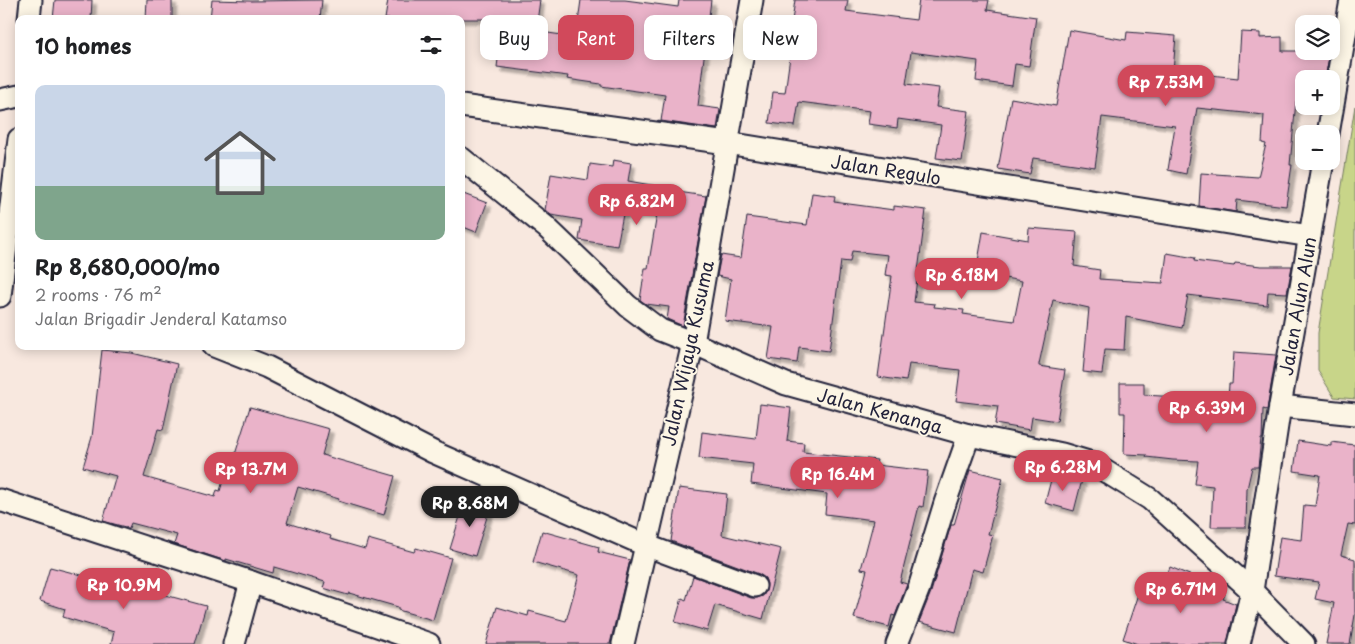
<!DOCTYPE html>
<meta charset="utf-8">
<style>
body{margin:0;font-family:"Playpen Sans",sans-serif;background:#f6f6f6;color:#202124;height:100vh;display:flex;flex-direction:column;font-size:19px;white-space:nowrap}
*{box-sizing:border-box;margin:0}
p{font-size:16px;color:#757577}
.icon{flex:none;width:28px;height:28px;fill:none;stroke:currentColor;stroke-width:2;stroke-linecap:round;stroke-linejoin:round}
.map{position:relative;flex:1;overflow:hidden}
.sheet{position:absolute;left:15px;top:15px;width:450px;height:335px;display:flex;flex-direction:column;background:#fff;border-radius:10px;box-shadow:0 2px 12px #0003}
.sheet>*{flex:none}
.hud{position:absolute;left:480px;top:15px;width:475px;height:45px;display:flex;gap:10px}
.tools{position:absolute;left:1295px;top:15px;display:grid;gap:10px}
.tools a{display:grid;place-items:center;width:45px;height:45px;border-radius:10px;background:#fff;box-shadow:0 2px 12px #0003;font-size:25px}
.price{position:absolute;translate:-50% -42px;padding:0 11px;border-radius:18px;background:#d1495b;color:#fff;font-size:16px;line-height:32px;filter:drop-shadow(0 1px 2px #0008)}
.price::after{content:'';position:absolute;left:50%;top:30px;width:15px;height:11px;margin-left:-8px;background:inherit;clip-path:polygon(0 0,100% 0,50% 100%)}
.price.selected{background:#222;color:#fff}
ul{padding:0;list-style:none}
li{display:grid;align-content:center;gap:10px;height:265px;padding:0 20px}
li+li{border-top:1px solid #e0e0e0}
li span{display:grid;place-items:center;height:155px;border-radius:10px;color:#555}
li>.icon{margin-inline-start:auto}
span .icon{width:90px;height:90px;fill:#fffc;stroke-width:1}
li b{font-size:21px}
h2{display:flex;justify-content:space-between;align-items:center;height:60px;padding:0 20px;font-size:21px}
.chip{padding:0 18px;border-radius:10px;background:#fff;box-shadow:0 2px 12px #0003;font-size:18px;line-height:45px}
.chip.selected{background:#d1495b;color:#fff}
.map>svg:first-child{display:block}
</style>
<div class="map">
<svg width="1355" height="644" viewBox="0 0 1355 644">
<defs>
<filter id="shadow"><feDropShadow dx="4.5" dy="4.5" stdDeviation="1" flood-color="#0004"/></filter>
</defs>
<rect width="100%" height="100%" fill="#f8e8df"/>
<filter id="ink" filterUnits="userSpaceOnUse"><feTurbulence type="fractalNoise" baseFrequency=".02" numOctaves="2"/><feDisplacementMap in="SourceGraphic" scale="10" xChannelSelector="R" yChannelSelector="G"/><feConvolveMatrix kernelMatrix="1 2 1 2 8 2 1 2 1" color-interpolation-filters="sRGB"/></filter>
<g filter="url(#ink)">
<polygon fill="#c8d589" stroke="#757c62" points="1355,106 1355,399 1334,397 1318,371 1318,333"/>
<g fill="#eab3c9" stroke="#22223b" filter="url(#shadow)">
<polygon points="55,0 92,0 91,19 53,19"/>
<polygon points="147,0 172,0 172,19 146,19"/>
<polygon points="212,0 251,1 322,0 320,19 210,19"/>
<polygon points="388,0 540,0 536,29 542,30 541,32 576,37 581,0 625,0 678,7 679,0 711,0 698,106 720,109 717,129 661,121 665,95 601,86 601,84 567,79 568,76 497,67 503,19 385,19"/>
<polygon points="795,0 848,0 846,11 916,20 919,0 989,0 987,10 1036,17 1029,66 1015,64 1012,86 976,81 978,61 911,52 906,84 939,88 936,107 969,111 962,161 936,158 941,125 898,119 897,128 868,124 870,111 799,102 795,126 769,123 773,92 785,93 792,42 789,42"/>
<polygon points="1069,30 1126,40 1127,32 1176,36 1173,71 1238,78 1241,32 1260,33 1260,38 1282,37 1282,51 1330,51 1325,79 1304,79 1304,101 1296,101 1290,165 1292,165 1286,206 1237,200 1236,212 1199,206 1201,173 1258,177 1266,144 1262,143 1264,115 1197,108 1186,174 1168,170 1175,126 1102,117 1095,167 1033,158 1030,174 998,169 1011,98 1056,106"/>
<polygon points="613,160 631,163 628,181 657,186 657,189 706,196 683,326 667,319 669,307 646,304 640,300 645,268 648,268 657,214 624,209 617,246 579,240 582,220 551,215 545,210 551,174 588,180 590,164 612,167"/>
<polygon points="461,193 487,203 476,232 461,226"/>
<polygon points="812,193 835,196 834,202 894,210 894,206 926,210 914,302 935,304 934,307 964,310 963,314 1014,321 1022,281 976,273 983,232 1028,240 1029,228 1077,232 1074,266 1100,270 1099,279 1163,283 1167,253 1195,258 1194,261 1234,266 1235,263 1261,266 1292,266 1287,293 1268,292 1267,305 1188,295 1182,328 1126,317 1124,350 1105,349 1102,374 1083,372 1089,308 1053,300 1039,364 1039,366 1065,370 1057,421 1032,417 1030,430 995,424 998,406 956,401 960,370 909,364 906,381 878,377 892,276 885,275 888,255 852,251 850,262 841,261 829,351 799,347 797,363 768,359 773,327 725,321 731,279 717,276 721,255 741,258 747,217 807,225"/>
<polygon points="102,350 132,353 177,364 163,430 158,429 144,477 215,497 217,490 220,491 228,463 232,464 250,407 329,429 322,455 395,476 384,515 338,501 339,499 298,487 287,523 331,536 330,539 365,549 368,539 414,552 416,548 451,558 433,620 398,610 398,607 349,593 348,595 323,588 325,582 274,567 273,573 226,559 226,561 174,544 177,535 131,523 129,528 103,521 116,476 83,467 92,437"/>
<polygon points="1234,352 1276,355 1267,410 1263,409 1262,439 1261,439 1258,467 1252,467 1247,489 1246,527 1211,527 1213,486 1195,484 1198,461 1173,460 1146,457 1147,455 1124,454 1125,413 1120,413 1120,383 1144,383 1144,395 1228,400 1229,384 1232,384"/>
<polygon points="760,404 791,408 787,441 804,443 803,452 877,460 876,465 928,471 923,507 919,506 900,582 907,584 895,616 892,615 889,627 854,618 867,570 861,569 874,520 825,514 827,494 751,484 753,464 699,458 702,432 756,439"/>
<polygon points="1298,441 1331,446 1331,442 1355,445 1355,525 1348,524 1341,555 1355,559 1355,615 1350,644 1326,644 1334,603 1315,599 1319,582 1274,576 1280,537 1301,540 1304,505 1315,506 1320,475 1294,471"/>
<polygon points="970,470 1003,478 988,534 993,535 983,572 972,569 956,632 919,622 931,592 951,525 954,525"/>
<polygon points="1053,472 1082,480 1074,511 1045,503"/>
<polygon points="679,488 727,494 722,535 781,549 763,619 715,605 707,631 675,622 682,598 686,600 693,576 751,598 757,598 763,596 766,591 767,584 765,578 759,574 671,541"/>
<polygon points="465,500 490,507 475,556 450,549"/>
<polygon points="542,531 599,547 598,552 630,560 610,644 486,644 497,607 528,616 529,611 566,621 579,575 533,562"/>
<polygon points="50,567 124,586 124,584 206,606 195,644 111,644 114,632 63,617 65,609 40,601"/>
<polygon points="1170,567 1214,585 1212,589 1225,594 1223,599 1236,604 1227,644 1138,644 1123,639 1139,591 1159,597"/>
</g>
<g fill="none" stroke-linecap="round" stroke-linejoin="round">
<defs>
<g id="minor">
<polyline points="29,19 31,0"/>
<polyline points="0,100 19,96"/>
<polyline points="461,106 727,143 1310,236"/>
<polyline points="1328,134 1351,0"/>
<polyline points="461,158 546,227 628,306 660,330 693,343 786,384 969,435 1062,454 1092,463 1150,499 1252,591 1304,644"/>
<polyline points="0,296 19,139"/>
<polyline points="214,346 267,367 433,452 645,545 755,586"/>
<polyline points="1280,406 1355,414"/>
<polyline points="0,500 251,582 429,644"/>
<polyline points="234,644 251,582"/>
<polyline points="623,644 693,343 752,0"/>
<polyline points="897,644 919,588 945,503 969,435"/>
<polyline points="1239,644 1252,591 1280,406 1323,161"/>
</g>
</defs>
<use href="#minor" stroke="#22223b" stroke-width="25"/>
<use href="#minor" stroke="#fcf5e5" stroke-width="21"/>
</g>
</g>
<g text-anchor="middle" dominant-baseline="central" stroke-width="4" stroke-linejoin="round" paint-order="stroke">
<g font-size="18" fill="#22223b" stroke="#fcf5e5">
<text transform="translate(886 169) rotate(9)">Jalan Regulo</text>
<text transform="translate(1297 306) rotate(-80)">Jalan Alun Alun</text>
<text transform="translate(687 353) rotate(-78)">Jalan Wijaya Kusuma</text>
<text transform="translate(880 410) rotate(15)">Jalan Kenanga</text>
</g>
</g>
</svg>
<div class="tools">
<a><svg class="icon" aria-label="layers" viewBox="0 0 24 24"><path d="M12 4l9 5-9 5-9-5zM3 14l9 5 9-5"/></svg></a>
<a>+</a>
<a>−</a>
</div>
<b class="price" style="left:1166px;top:107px">Rp 7.53M</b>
<b class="price" style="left:637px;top:226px">Rp 6.82M</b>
<b class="price" style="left:962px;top:300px">Rp 6.18M</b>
<b class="price" style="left:1207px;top:433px">Rp 6.39M</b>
<b class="price" style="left:1063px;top:492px">Rp 6.28M</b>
<b class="price" style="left:251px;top:494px">Rp 13.7M</b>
<b class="price" style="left:838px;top:499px">Rp 16.4M</b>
<b class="price selected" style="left:470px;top:528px">Rp 8.68M</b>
<b class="price" style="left:124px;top:610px">Rp 10.9M</b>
<b class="price" style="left:1181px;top:614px">Rp 6.71M</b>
<div class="hud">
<a class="chip">Buy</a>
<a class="chip selected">Rent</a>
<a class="chip">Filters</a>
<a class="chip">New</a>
</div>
<section class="sheet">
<h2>10 homes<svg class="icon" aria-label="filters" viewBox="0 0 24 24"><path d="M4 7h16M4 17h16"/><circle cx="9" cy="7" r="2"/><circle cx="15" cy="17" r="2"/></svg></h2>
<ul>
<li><span style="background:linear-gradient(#c9d6e8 65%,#7fa58c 0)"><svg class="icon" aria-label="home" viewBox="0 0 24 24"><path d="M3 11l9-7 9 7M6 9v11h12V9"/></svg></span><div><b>Rp 8,680,000/mo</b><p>2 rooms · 76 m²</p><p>Jalan Brigadir Jenderal Katamso</p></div></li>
</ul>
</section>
</div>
